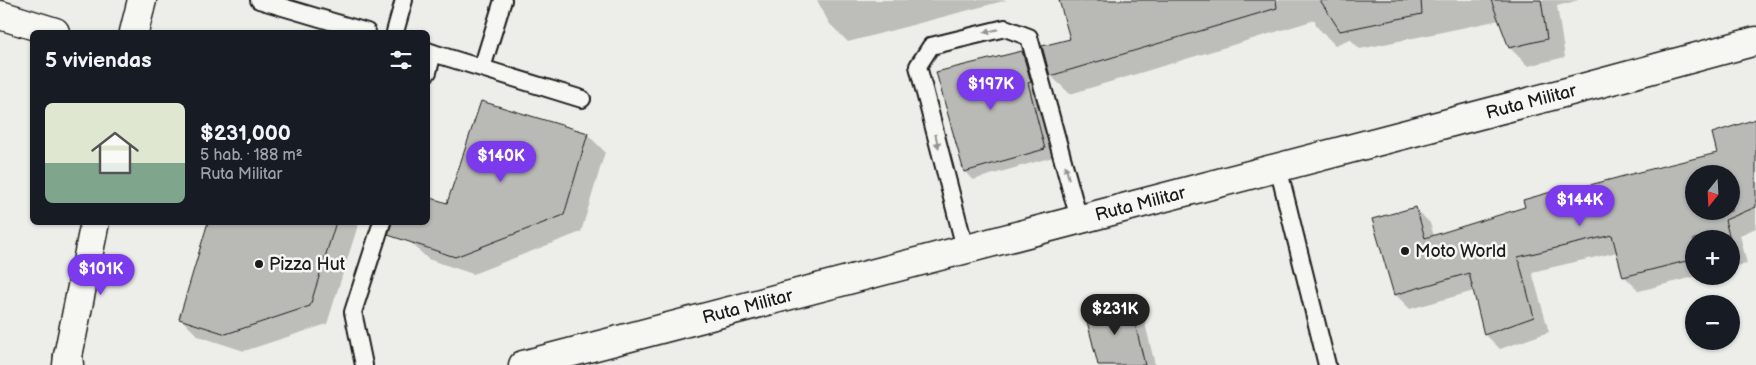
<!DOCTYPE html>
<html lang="es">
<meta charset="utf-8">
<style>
body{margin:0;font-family:"Balsamiq Sans",sans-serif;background:#242831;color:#f1f3f6;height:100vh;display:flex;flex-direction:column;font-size:19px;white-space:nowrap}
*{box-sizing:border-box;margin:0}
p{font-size:16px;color:#9ea1a6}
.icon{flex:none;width:28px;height:28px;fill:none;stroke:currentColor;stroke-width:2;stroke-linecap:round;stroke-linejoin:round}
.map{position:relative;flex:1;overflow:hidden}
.details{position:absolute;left:30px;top:30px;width:400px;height:195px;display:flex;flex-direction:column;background:#171b24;border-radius:8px;box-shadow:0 1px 4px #0004}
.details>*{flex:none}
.needle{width:32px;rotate:198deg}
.controls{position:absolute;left:1685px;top:165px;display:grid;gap:10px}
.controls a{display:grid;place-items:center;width:55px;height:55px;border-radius:50%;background:#171b24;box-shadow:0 1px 4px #0004;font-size:25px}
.price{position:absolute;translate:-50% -42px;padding:0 11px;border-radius:18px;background:#7c3aed;color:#fff;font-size:16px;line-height:32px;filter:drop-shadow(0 1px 2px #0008)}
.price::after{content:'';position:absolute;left:50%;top:30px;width:15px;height:11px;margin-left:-8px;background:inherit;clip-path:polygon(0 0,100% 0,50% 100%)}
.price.on{background:#222;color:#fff}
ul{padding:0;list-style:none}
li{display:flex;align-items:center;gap:15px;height:125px;padding:0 15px}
li span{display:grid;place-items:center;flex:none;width:140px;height:100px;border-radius:8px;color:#555}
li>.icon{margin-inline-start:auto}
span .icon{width:60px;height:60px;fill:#fffc;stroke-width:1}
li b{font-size:21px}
h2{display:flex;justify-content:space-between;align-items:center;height:60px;padding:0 15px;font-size:21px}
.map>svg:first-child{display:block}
</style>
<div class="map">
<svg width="1756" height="365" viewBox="0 0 1756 365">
<rect width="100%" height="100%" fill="#edede9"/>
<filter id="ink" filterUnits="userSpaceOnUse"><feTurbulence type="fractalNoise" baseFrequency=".02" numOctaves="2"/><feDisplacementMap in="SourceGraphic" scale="10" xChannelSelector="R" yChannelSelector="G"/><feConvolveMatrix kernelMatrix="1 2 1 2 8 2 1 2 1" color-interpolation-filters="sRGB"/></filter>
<g filter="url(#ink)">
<g fill="#0003" fill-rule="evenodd">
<polygon points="817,0 1007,0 848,42 829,23"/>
<polygon points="1060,0 1579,0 1557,6 1565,57 1528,66 1510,48 1500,20 1360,49 1350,39 1335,45 1316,26 1315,20 1070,94 1051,76 1043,47 1071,40"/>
<polygon points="1022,52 1031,61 1039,91 1036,92 1053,157 973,180 965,172"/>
<path d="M1756,126V228L1740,235L1747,264L1731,267V239H1694V276H1697L1639,291L1624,276L1618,252L1532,272L1549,332L1500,349L1485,334L1474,291L1410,309L1395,294L1415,208L1430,223L1434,236L1527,208L1551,193L1554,196L1718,154ZM1694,174H1731V211H1694Z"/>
<polygon points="587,134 605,152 581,232 473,274 428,259 410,242 428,222 428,199 448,205"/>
<polygon points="210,222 359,222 327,324 244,351 198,336 181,319"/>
<polygon points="1129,304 1144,319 1155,365 1099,365"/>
</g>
<g fill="#b9b9b6" stroke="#1c1c1c" fill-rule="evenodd">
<polygon points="1059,0 1276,0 1277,8 1050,76 1042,46 1070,39"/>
<polygon points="1320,0 1421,0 1422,14 1340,31"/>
<polygon points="1491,0 1541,0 1547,39 1509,48"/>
<polygon points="1022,51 1031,82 1028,83 1045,149 964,172 936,72"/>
<polygon points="481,101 588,133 564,215 455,257 388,235 392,222 428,222 428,197 447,203"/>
<path d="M1756,119V207L1725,220L1730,239H1694V259L1623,277L1612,235L1518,257L1534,317L1484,335L1469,273L1394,295L1372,219L1416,207L1425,238L1525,207L1523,200L1551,192L1552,195L1639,172L1717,153L1712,133ZM1694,174H1731V211H1694Z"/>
<polygon points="208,222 336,222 310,306 226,334 179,319"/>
<polygon points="1130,303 1145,365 1098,365 1085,313"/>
</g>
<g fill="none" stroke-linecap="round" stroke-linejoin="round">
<defs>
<g id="lane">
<polyline points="259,0 367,32"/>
<polyline points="395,32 404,0"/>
<polyline points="428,51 433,53 428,72"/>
<polyline points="433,53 582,99"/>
<polyline points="482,68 503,0"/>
<polyline points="1278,167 1327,365"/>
<polyline points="965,248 918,66 931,46 1005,28 1029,37 1079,219"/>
<polyline points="364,365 353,312 382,222"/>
</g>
<polyline id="street" points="0,15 55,32"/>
<g id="secondary">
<polyline points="134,32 142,0"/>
<polyline points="67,365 68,356 95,222"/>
</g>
<g id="primary">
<polyline points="68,356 69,365"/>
<path id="s1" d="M523,365L1586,87L1756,41"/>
</g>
</defs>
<use href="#lane" stroke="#1c1c1c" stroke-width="20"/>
<use href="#street" stroke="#1c1c1c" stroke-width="31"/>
<use href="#secondary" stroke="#1c1c1c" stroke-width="31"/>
<use href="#primary" stroke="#1c1c1c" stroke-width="31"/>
<use href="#lane" stroke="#f6f6f2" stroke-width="16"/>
<use href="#street" stroke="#f6f6f2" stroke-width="28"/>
<use href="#secondary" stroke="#f6f6f2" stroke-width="28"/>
<use href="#primary" stroke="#f6f6f2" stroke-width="28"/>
</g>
<defs><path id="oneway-solid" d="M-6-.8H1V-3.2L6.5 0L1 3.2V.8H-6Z" transform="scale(1.25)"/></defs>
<g fill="#949492">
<use href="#oneway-solid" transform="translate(991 31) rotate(166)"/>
<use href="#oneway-solid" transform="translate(937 141) rotate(76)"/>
<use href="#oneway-solid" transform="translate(1067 172) rotate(-105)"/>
</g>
</g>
<g fill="#1c1c1c" stroke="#f6f6f2" stroke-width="2">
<circle cx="1405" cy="251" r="5"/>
<circle cx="259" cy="264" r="5"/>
</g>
<g text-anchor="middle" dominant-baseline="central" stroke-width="5" stroke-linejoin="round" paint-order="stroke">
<g font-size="18" fill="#1c1c1c" stroke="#f6f6f2">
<text stroke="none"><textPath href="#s1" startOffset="1042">Ruta Militar</textPath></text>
<text stroke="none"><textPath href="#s1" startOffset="638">Ruta Militar</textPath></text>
<text stroke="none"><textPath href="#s1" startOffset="232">Ruta Militar</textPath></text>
</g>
<g font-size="18" fill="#1c1c1c" stroke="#f6f6f2" text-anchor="start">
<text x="1415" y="251">Moto World</text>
<text x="269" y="264">Pizza Hut</text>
</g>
</g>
</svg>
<div class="controls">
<a><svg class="needle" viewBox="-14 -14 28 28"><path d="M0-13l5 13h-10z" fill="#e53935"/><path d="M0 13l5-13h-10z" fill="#9ea1a6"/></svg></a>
<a>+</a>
<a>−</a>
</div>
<b class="price" style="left:991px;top:111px">$197K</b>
<b class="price" style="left:501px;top:183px">$140K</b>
<b class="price" style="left:1580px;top:227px">$144K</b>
<b class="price" style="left:101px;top:296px">$101K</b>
<b class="price on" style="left:1115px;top:336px">$231K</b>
<section class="details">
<h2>5 viviendas<svg class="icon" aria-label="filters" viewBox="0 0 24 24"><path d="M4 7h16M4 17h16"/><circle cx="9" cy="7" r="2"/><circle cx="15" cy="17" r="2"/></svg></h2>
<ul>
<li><span style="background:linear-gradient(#dfe7d0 60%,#7fa58c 0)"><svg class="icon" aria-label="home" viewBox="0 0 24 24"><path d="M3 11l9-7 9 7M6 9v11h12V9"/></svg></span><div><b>$231,000</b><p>5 hab. · 188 m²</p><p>Ruta Militar</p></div></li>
</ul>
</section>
</div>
